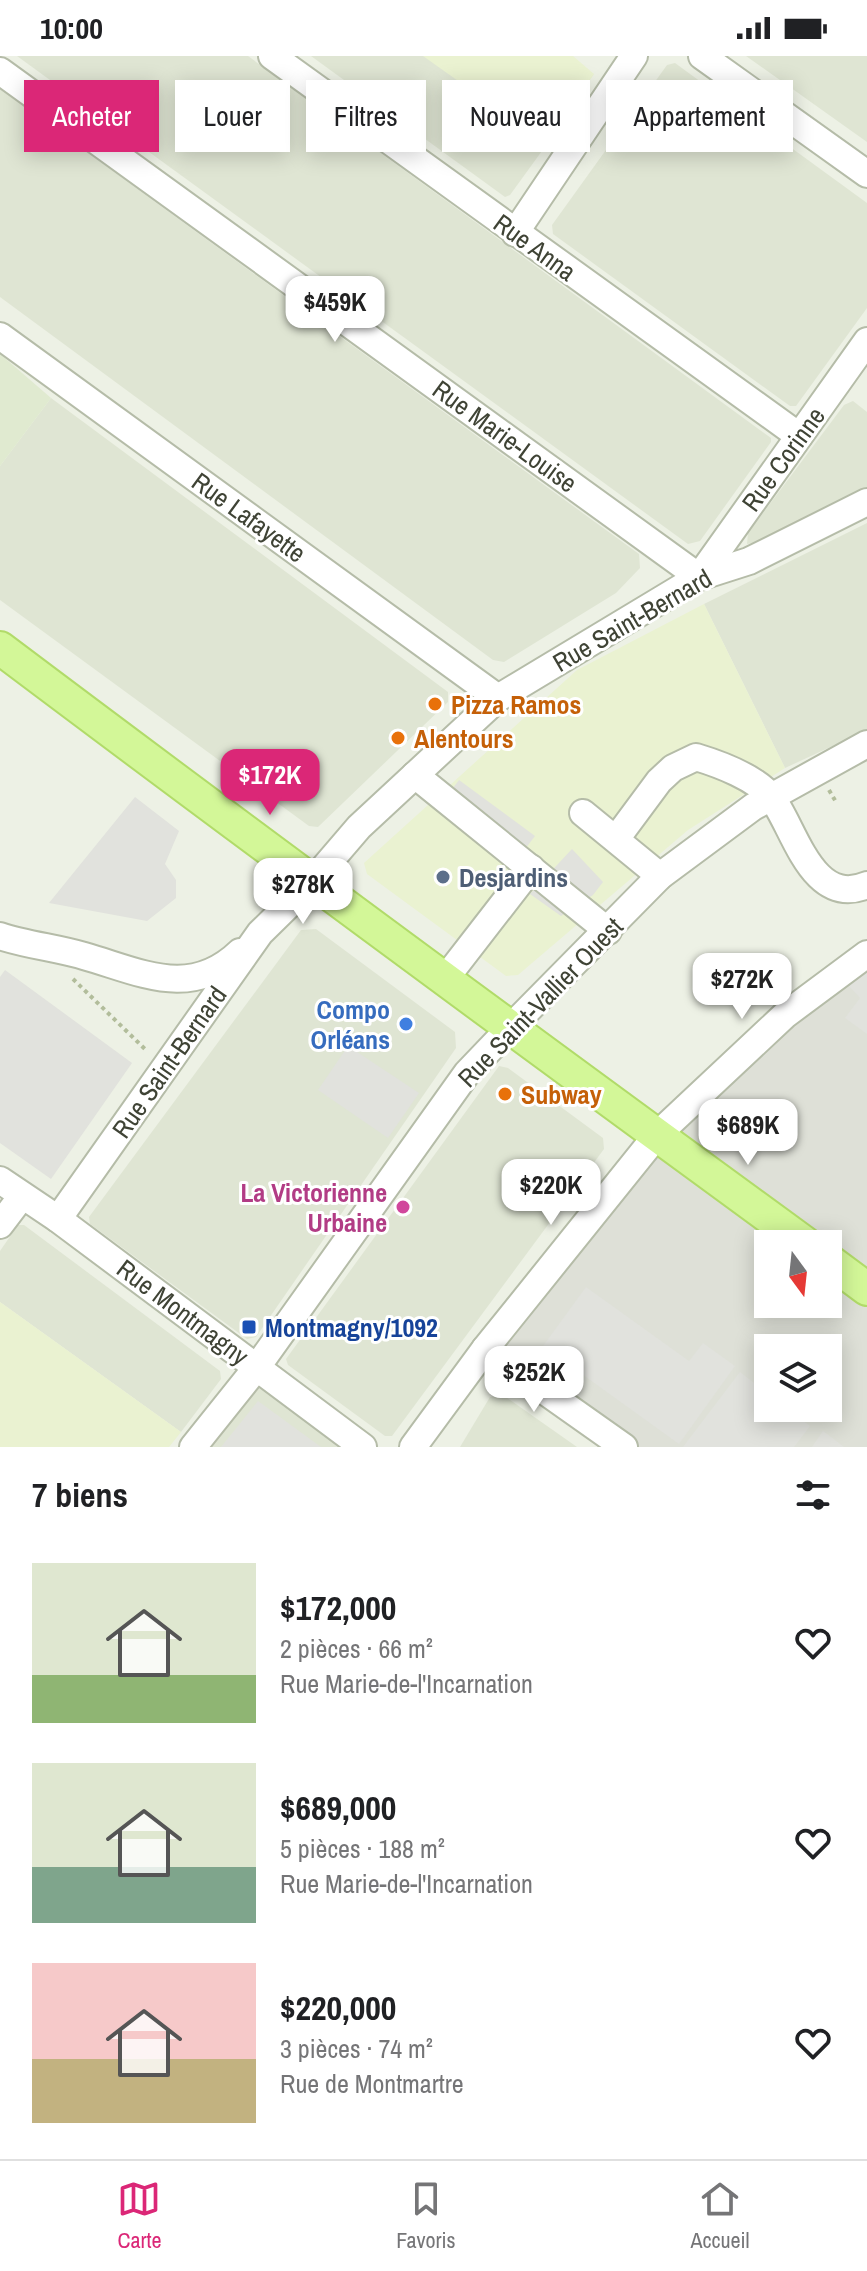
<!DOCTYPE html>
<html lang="fr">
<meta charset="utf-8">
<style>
body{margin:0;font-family:"Archivo Narrow",sans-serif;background:#f6f6f6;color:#202124;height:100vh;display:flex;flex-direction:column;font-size:30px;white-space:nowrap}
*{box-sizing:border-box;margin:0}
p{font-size:26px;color:#757577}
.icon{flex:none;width:44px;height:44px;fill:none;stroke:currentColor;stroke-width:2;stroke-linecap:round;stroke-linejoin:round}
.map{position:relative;height:1391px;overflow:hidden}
.side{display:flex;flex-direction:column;background:#fff;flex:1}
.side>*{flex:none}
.banner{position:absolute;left:24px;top:24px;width:820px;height:72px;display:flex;gap:16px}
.needle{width:52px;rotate:165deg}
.tools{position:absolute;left:754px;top:1174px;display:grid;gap:16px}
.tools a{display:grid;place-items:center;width:88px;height:88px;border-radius:0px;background:#fff;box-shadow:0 4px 20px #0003;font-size:40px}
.price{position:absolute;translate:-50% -68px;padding:0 18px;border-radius:16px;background:#fff;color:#222;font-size:26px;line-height:52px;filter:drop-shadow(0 2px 4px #0008)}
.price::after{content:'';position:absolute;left:50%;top:48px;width:24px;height:18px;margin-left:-12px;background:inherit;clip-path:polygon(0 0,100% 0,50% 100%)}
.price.current{background:#db2777;color:#fff}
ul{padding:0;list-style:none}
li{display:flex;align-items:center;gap:24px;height:200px;padding:0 32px}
li span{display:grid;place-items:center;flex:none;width:224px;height:160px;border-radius:0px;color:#555}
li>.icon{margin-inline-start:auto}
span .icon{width:96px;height:96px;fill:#fffc;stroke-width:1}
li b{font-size:34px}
h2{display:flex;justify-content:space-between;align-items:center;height:96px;padding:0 32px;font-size:34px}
.pill{padding:0 28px;border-radius:0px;background:#fff;box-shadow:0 4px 20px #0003;font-size:28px;line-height:72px}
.pill.current{background:#db2777;color:#fff}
.status{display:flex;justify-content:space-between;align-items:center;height:56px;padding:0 40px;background:#fff;direction:ltr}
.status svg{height:22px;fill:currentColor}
.dock{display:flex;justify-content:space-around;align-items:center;height:112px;border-top:2px solid #e0e0e0;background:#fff;font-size:22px;color:#757577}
.dock a{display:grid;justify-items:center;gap:4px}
.dock .current{color:#db2777}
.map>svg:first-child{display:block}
</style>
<div class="status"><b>10:00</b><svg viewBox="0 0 49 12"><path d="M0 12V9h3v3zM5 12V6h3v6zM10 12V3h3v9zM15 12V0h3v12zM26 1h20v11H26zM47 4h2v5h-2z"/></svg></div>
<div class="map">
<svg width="867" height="1391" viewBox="0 0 867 1391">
<rect width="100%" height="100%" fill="#edf1e5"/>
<g fill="#dfe5d3">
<polygon points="17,0 248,0 771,382 771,386 700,485 688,488"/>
<polygon points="311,0 425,0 547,88 510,139 505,141"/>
<polygon points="746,0 867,0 867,86"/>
<polygon points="675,7 867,147 867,252 796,350 790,350 553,178 552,169 667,9"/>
<polygon points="0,33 639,498 640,512 616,537 504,606 493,604 0,241"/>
<polygon points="51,342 448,636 448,646 318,771 309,770 0,544 0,410"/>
<polygon points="853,345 867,356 867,433 766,485 747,488 748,477 844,349"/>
<polygon points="867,467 867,674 785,712 704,548"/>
<polygon points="316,873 455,976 456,992 256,1281 247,1283 90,1168 89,1161 301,874"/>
<polygon points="499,1010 508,1012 603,1082 604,1093 392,1380 385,1380 288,1309 286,1303"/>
<polygon points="18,1169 24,1169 220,1315 221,1323 181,1376 0,1246 0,1195"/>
<polygon points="257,1311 363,1391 195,1391"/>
<polygon points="503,1339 577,1391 460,1391 490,1341"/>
</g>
<g fill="#eaf2d1">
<polygon points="423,0 573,0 594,18 547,88"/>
<polygon points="704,548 785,712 688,774 518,919 506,920 367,818 364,807 577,614"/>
<polygon points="0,1246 181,1376 169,1391 0,1391"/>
</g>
<path fill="#dee0d7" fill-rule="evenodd" d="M867,898V1391H598L485,1293L657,1079ZM768,1188H828V1248H768ZM768,1292H828V1352H768Z"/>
<polygon fill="#e0ead0" points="0,298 51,342 0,410"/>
<g fill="#e1e2dd">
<polygon points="459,724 535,780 513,809 437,753"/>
<polygon points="135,741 179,775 165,808 176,824 176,842 147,865 49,847"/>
<polygon points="572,793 603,826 593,839 561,860 530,838"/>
<polygon points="5,914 132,1007 51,1123 0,1087 0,921"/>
<polygon points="867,915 867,978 845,962 860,942 848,929"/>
<polygon points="348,990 419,1037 388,1082 318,1034"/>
<polygon points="586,1231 689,1305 703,1287 735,1310 679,1388 543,1290"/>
<polygon points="740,1316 768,1338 768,1352 786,1352 810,1370 794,1391 683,1391"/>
<polygon points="258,1345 321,1391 221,1391"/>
<polygon points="823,1375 844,1391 812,1391"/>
</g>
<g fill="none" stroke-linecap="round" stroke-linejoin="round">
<defs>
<g id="minor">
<polyline points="272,0 799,380"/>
<polyline points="702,0 867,118"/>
<polyline points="0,15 699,521"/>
<polyline points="515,177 634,0"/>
<polyline points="0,280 498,642"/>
<polyline points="699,521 867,285"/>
<polyline points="415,719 608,875"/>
<polyline points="583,757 660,820"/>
<path d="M616,783L659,725L673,712L696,701C719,708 757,722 772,742C795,773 812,852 867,829"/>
<path d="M0,880C27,889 57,892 84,900C141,916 190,944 240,896"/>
<polyline points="445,923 531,812"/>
<polyline points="0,1124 58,1163 363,1391"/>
<polyline points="58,1163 260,877 311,827 359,771 498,642 699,521 749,505 867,446"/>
<polyline points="0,1169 22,1140"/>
<polyline points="485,1293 624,1391"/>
<polyline points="193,1391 257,1311 467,1017 512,970 660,820 753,751 867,688"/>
<polyline points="413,1391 485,1293 657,1079 785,959 867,898"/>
</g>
<g id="major">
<path d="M0,592C267,793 536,991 806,1188"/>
<polyline points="828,1204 867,1233"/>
</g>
</defs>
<use href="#minor" stroke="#b5bca8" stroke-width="30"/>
<use href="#major" stroke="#b1db69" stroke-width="36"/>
<g stroke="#b2bd9b" stroke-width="4" stroke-dasharray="4 4" stroke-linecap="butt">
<polyline points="829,734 836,746"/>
<polyline points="73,923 147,995"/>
</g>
<use href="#minor" stroke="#fff" stroke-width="26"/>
<use href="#major" stroke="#d3f798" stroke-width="32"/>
</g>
<g fill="#e8710a" stroke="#fff" stroke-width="3">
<circle cx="435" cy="648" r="8"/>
<circle cx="398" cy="682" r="8"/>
<circle cx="505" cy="1038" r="8"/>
</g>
<circle fill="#5c6f8a" stroke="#fff" stroke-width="3" cx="443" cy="821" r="8"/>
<circle fill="#3f7fe0" stroke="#fff" stroke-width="3" cx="406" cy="968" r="8"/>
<circle fill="#d1479c" stroke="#fff" stroke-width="3" cx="403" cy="1151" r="8"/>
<rect fill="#1a4fb4" stroke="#fff" stroke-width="3" x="241" y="1263" width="16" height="16" rx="4"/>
<g text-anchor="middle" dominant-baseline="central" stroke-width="6" stroke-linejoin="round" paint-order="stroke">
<g font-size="26" fill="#3f4335" stroke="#fff">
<text transform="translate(535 191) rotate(36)">Rue Anna</text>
<text transform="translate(505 380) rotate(36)">Rue Marie-Louise</text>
<text transform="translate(783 403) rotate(-54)">Rue Corinne</text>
<text transform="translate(249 461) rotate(36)">Rue Lafayette</text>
<text transform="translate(632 564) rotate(-30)">Rue Saint-Bernard</text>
<text transform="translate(540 946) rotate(-46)">Rue Saint-Vallier Ouest</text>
<text transform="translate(169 1006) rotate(-55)">Rue Saint-Bernard</text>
<text transform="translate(183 1256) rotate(37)">Rue Montmagny</text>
</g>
<g font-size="26" font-weight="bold" fill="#c56008" stroke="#fff" text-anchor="start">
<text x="451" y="648">Pizza Ramos</text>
<text x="414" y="682">Alentours</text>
<text x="521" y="1038">Subway</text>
</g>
<g font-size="26" font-weight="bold" fill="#4e5e75" stroke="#fff" text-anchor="start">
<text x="459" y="821">Desjardins</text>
</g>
<g font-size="26" font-weight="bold" fill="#366cbe" stroke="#fff" text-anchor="end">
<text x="390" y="953">Compo<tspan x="390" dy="30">Orléans</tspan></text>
</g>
<g font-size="26" font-weight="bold" fill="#b23c85" stroke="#fff" text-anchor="end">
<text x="387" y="1136">La Victorienne<tspan x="387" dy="30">Urbaine</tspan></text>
</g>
<g font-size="26" font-weight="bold" fill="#164399" stroke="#fff" text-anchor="start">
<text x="265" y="1271">Montmagny/1092</text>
</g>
</g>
</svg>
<div class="tools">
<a><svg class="needle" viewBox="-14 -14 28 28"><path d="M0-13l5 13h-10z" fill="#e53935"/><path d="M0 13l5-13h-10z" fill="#757577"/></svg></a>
<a><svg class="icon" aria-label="layers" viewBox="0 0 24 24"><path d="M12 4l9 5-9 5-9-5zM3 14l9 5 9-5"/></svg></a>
</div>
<b class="price" style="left:335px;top:288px">$459K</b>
<b class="price current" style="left:270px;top:761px">$172K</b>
<b class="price" style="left:303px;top:870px">$278K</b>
<b class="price" style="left:742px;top:965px">$272K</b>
<b class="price" style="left:748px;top:1111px">$689K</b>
<b class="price" style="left:551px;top:1171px">$220K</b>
<b class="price" style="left:534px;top:1358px">$252K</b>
<div class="banner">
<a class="pill current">Acheter</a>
<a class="pill">Louer</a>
<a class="pill">Filtres</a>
<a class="pill">Nouveau</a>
<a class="pill">Appartement</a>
</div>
</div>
<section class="side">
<h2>7 biens<svg class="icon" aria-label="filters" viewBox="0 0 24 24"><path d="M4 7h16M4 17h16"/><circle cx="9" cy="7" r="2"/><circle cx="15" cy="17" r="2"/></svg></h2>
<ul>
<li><span style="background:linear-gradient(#dfe7d0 70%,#8fb573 0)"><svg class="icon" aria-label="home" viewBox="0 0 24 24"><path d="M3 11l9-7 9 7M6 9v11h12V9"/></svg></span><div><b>$172,000</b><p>2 pièces · 66 m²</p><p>Rue Marie-de-l'Incarnation</p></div><svg class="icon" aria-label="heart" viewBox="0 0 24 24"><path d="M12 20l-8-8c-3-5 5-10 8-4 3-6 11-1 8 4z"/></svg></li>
<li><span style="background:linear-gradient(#dfe7d0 65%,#7fa58c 0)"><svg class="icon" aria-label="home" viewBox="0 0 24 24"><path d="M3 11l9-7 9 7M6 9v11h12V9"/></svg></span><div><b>$689,000</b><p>5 pièces · 188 m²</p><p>Rue Marie-de-l'Incarnation</p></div><svg class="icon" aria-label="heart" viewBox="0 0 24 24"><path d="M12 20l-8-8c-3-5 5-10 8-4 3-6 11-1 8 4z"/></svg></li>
<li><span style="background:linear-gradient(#f6c9c9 60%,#c2b280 0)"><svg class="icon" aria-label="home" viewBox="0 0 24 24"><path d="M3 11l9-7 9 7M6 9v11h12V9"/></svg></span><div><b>$220,000</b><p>3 pièces · 74 m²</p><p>Rue de Montmartre</p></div><svg class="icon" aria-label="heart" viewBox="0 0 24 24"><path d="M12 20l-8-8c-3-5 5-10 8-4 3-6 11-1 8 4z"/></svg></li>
</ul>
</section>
<nav class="dock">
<a class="current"><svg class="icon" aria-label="map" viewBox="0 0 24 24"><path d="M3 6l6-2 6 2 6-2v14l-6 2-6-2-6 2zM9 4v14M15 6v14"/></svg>Carte</a>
<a><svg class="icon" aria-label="saved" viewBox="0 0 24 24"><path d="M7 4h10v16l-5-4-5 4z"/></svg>Favoris</a>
<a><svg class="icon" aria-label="home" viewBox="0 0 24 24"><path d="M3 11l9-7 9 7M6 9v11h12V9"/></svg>Accueil</a>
</nav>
